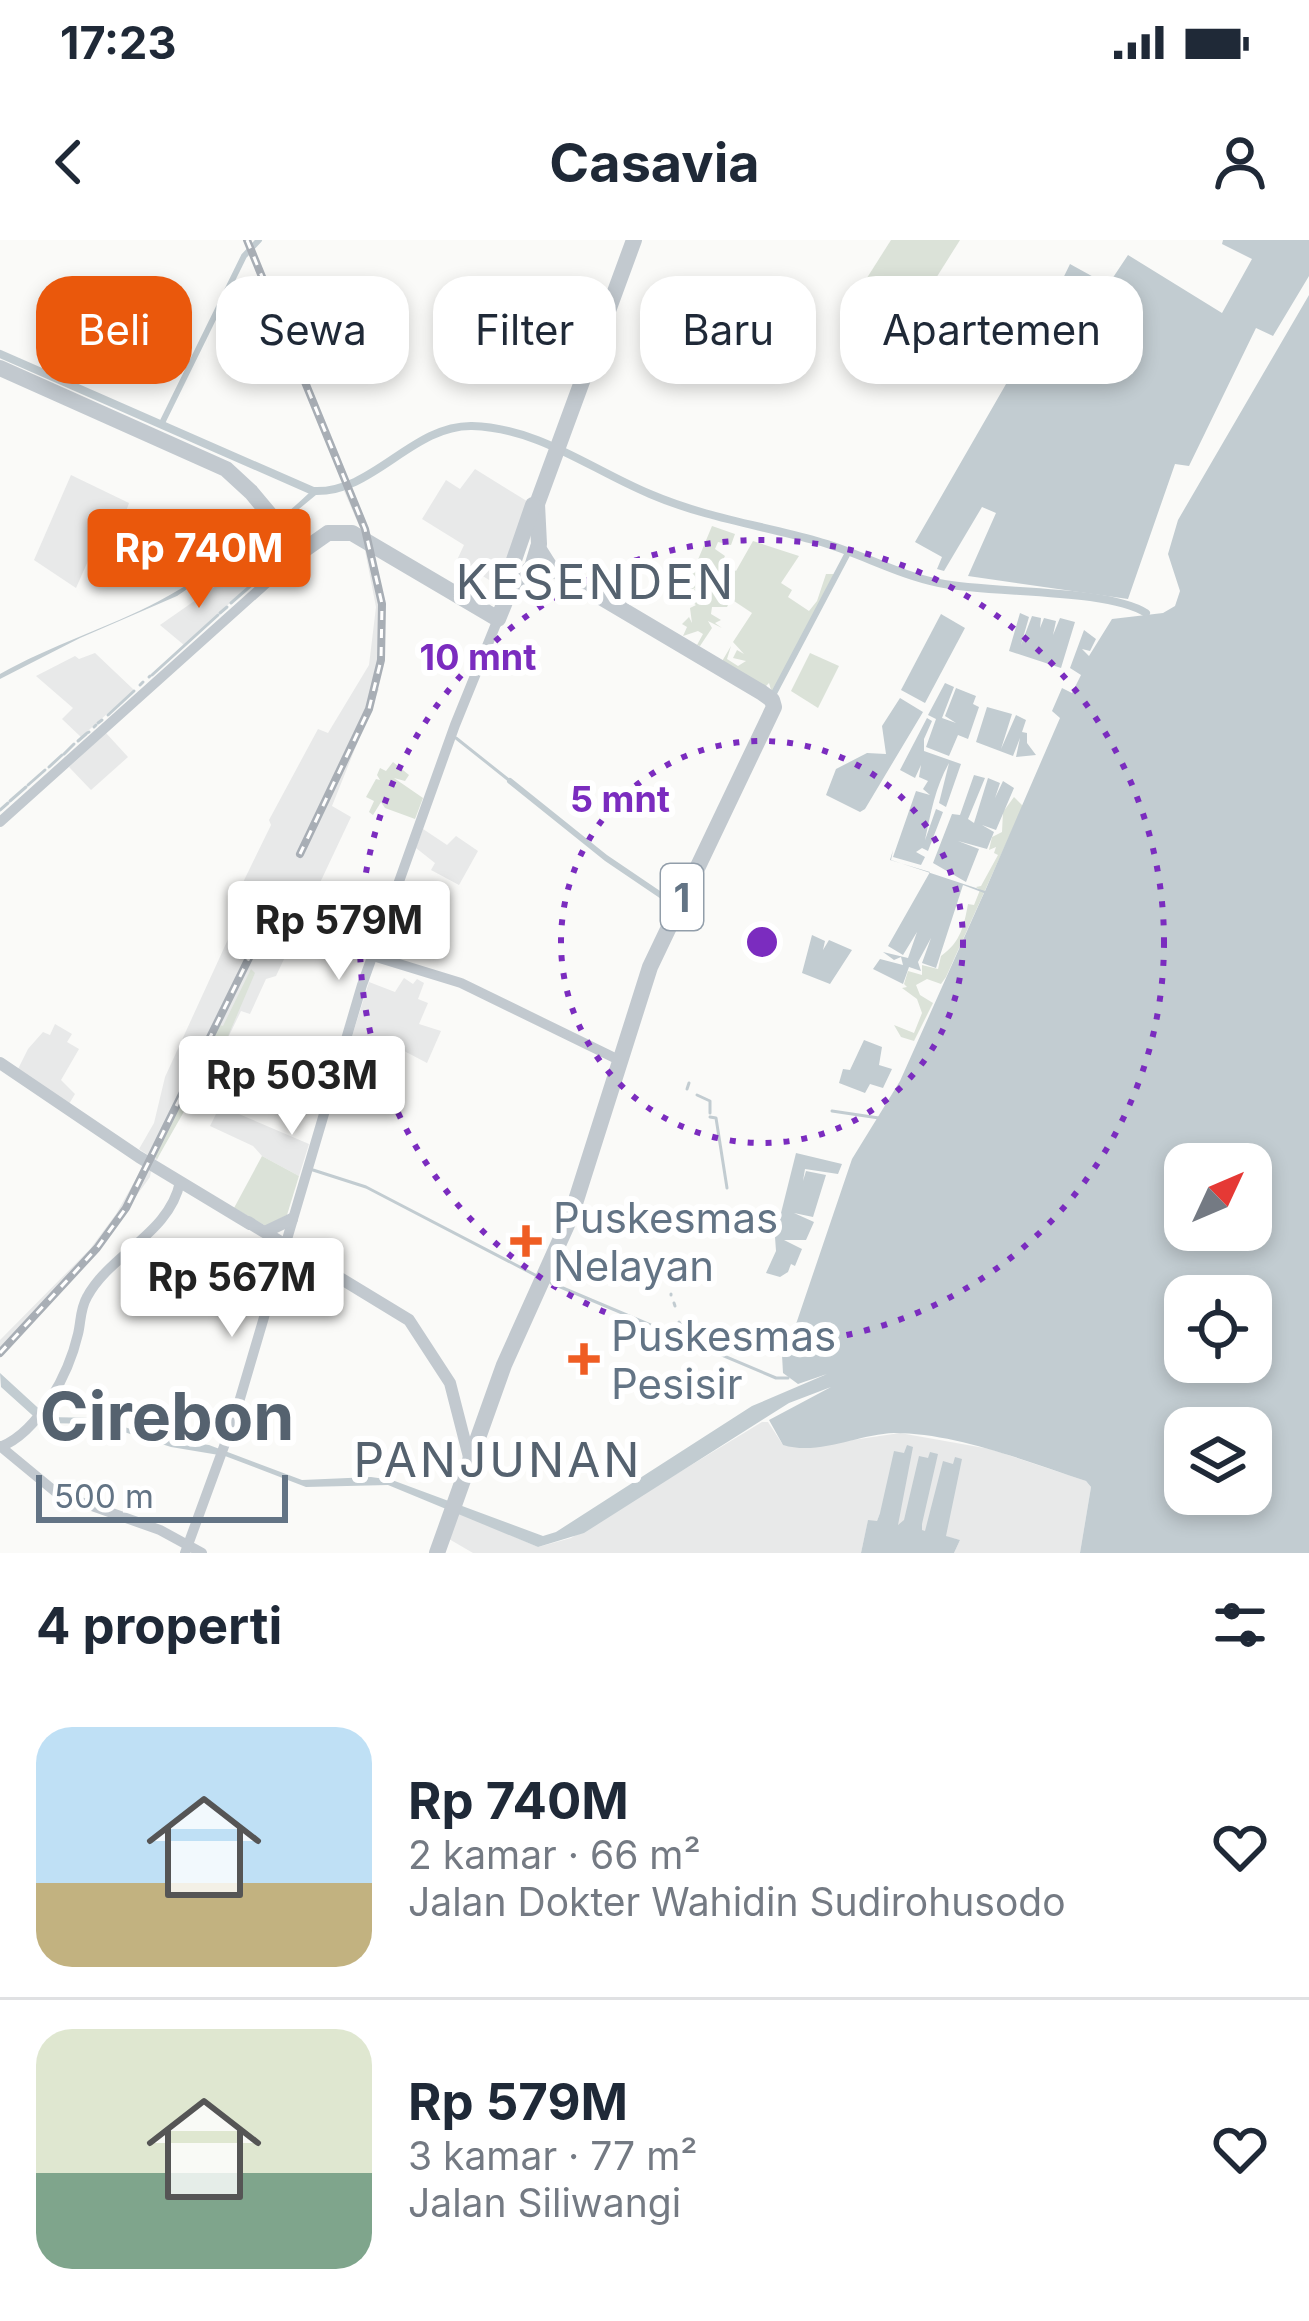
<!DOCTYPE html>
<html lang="id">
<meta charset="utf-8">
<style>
body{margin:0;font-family:Inter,sans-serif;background:#f6f6f7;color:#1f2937;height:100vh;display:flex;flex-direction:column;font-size:45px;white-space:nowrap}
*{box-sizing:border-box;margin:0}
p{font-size:39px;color:#747a83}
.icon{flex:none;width:66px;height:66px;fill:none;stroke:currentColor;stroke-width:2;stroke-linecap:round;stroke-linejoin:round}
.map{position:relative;height:1313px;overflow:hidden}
.side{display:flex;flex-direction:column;background:#fff;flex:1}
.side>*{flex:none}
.guide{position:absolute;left:36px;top:36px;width:1239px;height:108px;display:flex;gap:24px}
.needle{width:78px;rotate:46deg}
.controls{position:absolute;left:1164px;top:903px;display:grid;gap:24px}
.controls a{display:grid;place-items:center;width:108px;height:108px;border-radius:24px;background:#fff;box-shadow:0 6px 18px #0003;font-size:60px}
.scale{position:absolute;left:36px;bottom:30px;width:252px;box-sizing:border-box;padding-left:12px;border:6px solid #637485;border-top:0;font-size:33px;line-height:42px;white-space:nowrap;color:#637485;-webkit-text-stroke:9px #fff;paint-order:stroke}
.price{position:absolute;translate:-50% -102px;padding:0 27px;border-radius:12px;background:#fff;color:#222;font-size:39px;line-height:78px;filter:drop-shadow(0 3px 6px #0008)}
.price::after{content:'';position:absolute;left:50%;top:72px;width:36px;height:27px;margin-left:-18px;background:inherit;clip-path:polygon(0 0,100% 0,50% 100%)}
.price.current{background:#ea580c;color:#fff}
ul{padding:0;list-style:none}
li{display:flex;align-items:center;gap:36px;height:300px;padding:0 36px}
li+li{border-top:3px solid #e0e1e3}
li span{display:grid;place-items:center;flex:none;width:336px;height:240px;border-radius:36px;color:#555}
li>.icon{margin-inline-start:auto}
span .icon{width:144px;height:144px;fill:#fffc;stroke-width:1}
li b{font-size:51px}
h2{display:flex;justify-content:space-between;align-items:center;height:144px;padding:0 36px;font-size:51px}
.tag{padding:0 42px;border-radius:36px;background:#fff;box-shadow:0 6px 18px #0003;font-size:42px;line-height:108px}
.tag.current{background:#ea580c;color:#fff}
.status{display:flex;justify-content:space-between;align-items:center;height:84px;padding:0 60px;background:#fff;direction:ltr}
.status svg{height:33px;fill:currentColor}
header{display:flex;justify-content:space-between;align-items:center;height:156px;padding:0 36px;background:#fff;font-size:54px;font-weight:700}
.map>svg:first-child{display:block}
</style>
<div class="status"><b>17:23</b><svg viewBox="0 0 49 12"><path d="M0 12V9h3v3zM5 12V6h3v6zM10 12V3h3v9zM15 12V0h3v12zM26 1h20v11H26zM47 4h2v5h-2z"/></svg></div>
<header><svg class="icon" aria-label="back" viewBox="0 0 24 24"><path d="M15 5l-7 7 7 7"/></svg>Casavia<svg class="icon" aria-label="person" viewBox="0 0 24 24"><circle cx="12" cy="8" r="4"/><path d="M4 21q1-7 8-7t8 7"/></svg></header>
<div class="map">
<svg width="1309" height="1313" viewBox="0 0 1309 1313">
<rect width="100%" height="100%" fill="#fafaf8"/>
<g fill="#e8e9e9">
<polygon points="475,229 530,263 502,348 457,320 464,305 422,279 446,240 460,249"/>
<polygon points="71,235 129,263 124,277 110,271 76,348 34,320"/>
<polygon points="350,248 376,321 384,391 376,448 379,449 332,566 351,577 276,736 266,739 250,774 241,771 202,851 192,847 157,920 153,919 150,937 97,1010 0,1116 0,1100 90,1009 116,974 145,923 148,915 139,909 154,883 165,837 235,684 230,669 271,585 269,580 318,489 328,493 369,425 376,367 361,290 344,251"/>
<polygon points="243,327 255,340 184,405 160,385"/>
<polygon points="95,413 134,450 81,497 62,479 73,468 36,436 75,416 79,419"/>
<polygon points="106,493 128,517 91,550 69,527"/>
<polygon points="423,589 447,605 456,596 478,611 459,645 431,630 435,623 416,608"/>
<polygon points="404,738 413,744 417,739 424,743 418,759 428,763 419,784 441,791 427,823 387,802 395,810 385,828 379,827 372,849 340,835 369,742 395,752"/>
<polygon points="55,784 72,794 67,802 79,809 61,840 75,854 69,864 18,829 28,809 43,792 50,795"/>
<polygon points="220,866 309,904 299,936 262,916 253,906 210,886"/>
<polygon points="762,1182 768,1182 783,1205 805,1207 900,1193 990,1209 1086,1241 1091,1247 1080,1313 954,1313 960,1300 897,1285 880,1273 877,1281 868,1281 861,1313 473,1313 449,1299 459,1273 538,1307 571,1298"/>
</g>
<g fill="#dbe2d8">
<polygon points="891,0 960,0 916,70 865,41"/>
<polygon points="712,286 735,294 731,305 718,302 715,309 725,316 722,322 736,331 753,301 799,316 781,343 792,350 788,357 809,371 817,361 826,334 834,334 772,453 769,443 764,448 721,423 731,406 727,419 738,426 746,421 733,418 737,410 744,414 733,402 752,373 731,359 727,367 712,367 711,374 721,380 715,383 722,388 708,381 712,388 700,406 697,405 703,394 698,391 683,396 687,387 682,384 689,377 692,383 690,368 696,365 690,361 695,348 683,353 686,336 694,338 692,334"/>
<polygon points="810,413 839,426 818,468 791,451"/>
<polygon points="393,522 409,535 405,541 394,538 423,558 415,579 385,568 381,562 373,575 369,572 374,561 366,557 376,539 380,540 377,535 380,528 386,531"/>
<path d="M1014,557L1023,566L946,737L941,744L927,739L916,745L920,755L933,763L914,801L901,797L894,785L914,793L922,773L917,759L902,748L907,747L904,744L908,731L922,735V725L938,729L941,716C961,702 964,685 968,664L974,665L980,650L976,647L981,646L998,615L994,613L996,607L989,610L992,597L1002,592L1003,572Z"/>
<polygon points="251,729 255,733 214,829 212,843 193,855 194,865 186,868 157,919 155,917 219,785 223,786"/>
<polygon points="262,916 299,936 287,975 266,986 234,968"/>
</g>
<g fill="#c2ccd1" fill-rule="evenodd">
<polygon points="1223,0 1309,0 1309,36 1273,96 1256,88 1189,226 1175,224 1128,359 968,336 996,273 982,267 944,331 937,329 942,317 915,302 1028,106 1049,124 1079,139 1088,128 1076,120 1094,82 1052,61 1070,24 1108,45 1128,15 1222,73 1252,19 1222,4"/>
<path d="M1309,55V1313H1080L1091,1247L1086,1241C1028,1222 956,1193 894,1193C859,1194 819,1216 783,1205L769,1180L831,1147L789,1163L584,1293L538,1307L388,1245L306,1247L225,1216L171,1207L99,1184L41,1183L1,1147L0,1133L48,1177L96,1178L159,1198L209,1205L302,1240L371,1237L392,1240L543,1296L556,1292L752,1166L827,1134L798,1144L783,1133L782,1115L794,1090L852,919L900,841L984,653L963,645L936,728L922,723L931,698L918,722L921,731L909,727L903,744L873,729L880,719L903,725L901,717L894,720L883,712L908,718L917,692L903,715L888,706L930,632L890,620L893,610L891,620L985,651L1060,478L1052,471L1062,448L1072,453L1081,435L1070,428L1084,390L1096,399L1090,411L1082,409L1089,416L1112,379L1163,373L1175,366L1180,351L1168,314L1178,280ZM1185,924H1251V990H1185ZM1185,1056H1251V1122H1185ZM1185,1188H1251V1254H1185Z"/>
<path d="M322,250L276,288L177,356L80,398L0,439V434C51,405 108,388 159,361C209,334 268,292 309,253Z"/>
<polygon points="1020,373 1029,377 1021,405 1032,376 1041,378 1040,388 1044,378 1056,381 1053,395 1060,378 1075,382 1061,428 1009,411"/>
<polygon points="941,374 965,388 925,463 901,450"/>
<polygon points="945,443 954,447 942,478 956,483 945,476 956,448 976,456 973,464 979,467 968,499 958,495 949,516 926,507 936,479 928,475"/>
<polygon points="900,458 923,472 865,569 860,572 826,555 836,529 867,513 886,514 882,486"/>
<polygon points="987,467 1012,474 1001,509 1016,475 1026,480 1022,492 1027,493 1027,503 1036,515 1016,517 1020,498 1013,516 976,502"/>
<path d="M927,478L932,481L924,499V511L961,524L946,567L939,563L949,523C935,548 931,572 925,600L936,569L943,572L928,611L922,608L916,612L925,617L921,625L893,617L916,551L930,555L923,549L928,541L919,537L921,525L915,538L900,530Z"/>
<polygon points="974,535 985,538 968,579 974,583 988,538 1000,543 995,558 1003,541 1014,548 996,590 982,585 994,592 987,609 958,601 979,609 966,642 933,623 952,574 960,575"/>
<polygon points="812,695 825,701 823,710 829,700 852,710 830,744 802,733"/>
<polygon points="864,800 882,807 879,825 892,829 883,848 870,844 865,853 839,843 843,829 850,830"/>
<polygon points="796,913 842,924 838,934 805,929 803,941 806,931 826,935 813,977 794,973 814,982 806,1000 784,1000 802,1009 795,1026 791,1024 788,1032 780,1037 766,1033 776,1011 775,997"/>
<polygon points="907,1205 913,1207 898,1285 904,1280 919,1216 928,1218 930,1212 938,1214 922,1284 922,1290 925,1291 943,1221 953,1224 955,1217 962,1219 946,1296 960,1300 954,1313 861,1313 868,1280 877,1281 880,1273 894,1211 904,1213"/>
</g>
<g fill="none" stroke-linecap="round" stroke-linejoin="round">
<g stroke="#c2ccd1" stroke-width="3">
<polyline points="258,339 285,315"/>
<polyline points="231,363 255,342"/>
<polyline points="220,373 227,367"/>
<polyline points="152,435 218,375"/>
<polyline points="149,437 150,436"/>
<polyline points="140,445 143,442"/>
<polyline points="108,475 134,451"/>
<polyline points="98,483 102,480"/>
<polyline points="94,487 96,485"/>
<polyline points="87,493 89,492"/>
<polyline points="456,498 510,541"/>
<polyline points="78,501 86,494"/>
<polyline points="64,514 74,504"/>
<polyline points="49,527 62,515"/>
<polyline points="28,545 45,530"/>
<polyline points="10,561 26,547"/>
<polyline points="0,570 8,563"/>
<polyline points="687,849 689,843"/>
<polyline points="697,855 710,861 710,873"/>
<polyline points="832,871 879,878"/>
<polyline points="710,877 716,878 727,948"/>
<polyline points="313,930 366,947 537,1036"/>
<polyline points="551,1043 776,1138 788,1138"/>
<polyline points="671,1054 671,1055"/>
<polyline points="674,1063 675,1066"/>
<polyline points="679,1082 682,1087"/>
</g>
<g stroke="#c2ccd1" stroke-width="6">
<polyline points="162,183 244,16 259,0"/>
<polyline points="772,457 849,311"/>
<polyline points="510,541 606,618 668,660 674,658"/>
</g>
<path stroke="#c2ccd1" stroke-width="8" d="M0,114L313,251C373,254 412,185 472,186C539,188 590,229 650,254C706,278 760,285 817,301C858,312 898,335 939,343C990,354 1107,348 1146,373"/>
<g stroke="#c2c9cf" stroke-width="10">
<polyline points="0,582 301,312"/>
<polyline points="373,716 461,743 621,821"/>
<polyline points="0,1206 58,1254 160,1290 202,1313"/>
<path d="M0,1207C39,1192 69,1133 78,1094C81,1082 80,1069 87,1057C110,1014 170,993 180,942"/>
<polyline points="185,1313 234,1179 362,745 455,485 498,379"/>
</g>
<g stroke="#c2c9cf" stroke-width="12">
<polyline points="0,823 139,917 250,984"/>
<polyline points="248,982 409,1080 450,1143 470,1221"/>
<polyline points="267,991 292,979"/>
</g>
<g stroke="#c2c9cf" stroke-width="16">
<polyline points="0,128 226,229 251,252 301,312 328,293 352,293 498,379 511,347 532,327 539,304 537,264 634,0"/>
<polyline points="504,349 533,265"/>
<polyline points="437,1313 504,1125 571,976 650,727 774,467 772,460 761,452 550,327 538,308"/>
</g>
<defs>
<g id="rail">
<polyline points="247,0 365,289 382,364 381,420 369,469 300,614"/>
<polyline points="0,1113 97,1008 126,968 281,653"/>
</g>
</defs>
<use href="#rail" stroke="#a8aeb5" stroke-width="8"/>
<use href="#rail" stroke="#fff" stroke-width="3" stroke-dasharray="9" stroke-linecap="butt"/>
</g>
<g fill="none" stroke="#7b2cbf" stroke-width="6" stroke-dasharray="6 12">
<circle cx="762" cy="702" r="201"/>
<circle cx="762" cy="702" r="402"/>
</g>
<g fill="#ef5d23" stroke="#fff" stroke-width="4.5">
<path d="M520 983h12v12h12v12h-12v12h-12v-12h-12v-12h12z"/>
<path d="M578 1101h12v12h12v12h-12v12h-12v-12h-12v-12h12z"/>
</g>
<g text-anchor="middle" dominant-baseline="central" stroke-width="12" stroke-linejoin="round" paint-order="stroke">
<rect fill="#fff" stroke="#929eaa" stroke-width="3" x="661" y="624" width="42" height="66" rx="9"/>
<g font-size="39" font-weight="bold" fill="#637485">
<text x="682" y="657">1</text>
</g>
<g font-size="42" fill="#637485" stroke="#fff" text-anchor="start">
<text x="553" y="977">Puskesmas<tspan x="553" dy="48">Nelayan</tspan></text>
<text x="611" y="1095">Puskesmas<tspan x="611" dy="48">Pesisir</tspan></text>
</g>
<g font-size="48" letter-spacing="3" fill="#55626f" stroke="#fff">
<text x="596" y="341">KESENDEN</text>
<text x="498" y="1219">PANJUNAN</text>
</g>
<g font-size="66" font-weight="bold" fill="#55626f" stroke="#fff">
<text x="167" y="1176">Cirebon</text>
</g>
</g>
<circle cx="762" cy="702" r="18" fill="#7b2cbf" stroke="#fff" stroke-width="6"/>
<g font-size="36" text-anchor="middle" font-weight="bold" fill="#7b2cbf" stroke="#fff" stroke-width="12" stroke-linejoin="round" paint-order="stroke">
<text x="478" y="430">10 mnt</text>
<text x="620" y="572">5 mnt</text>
</g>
</svg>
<div class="controls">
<a><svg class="needle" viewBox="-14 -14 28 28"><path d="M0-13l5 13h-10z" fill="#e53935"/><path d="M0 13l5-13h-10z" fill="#747a83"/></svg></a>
<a><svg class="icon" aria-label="locate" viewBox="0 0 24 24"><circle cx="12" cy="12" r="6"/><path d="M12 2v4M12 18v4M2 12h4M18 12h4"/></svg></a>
<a><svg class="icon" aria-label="layers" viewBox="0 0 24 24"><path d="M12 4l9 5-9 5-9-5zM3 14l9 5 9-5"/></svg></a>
</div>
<div class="scale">500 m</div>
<b class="price current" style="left:199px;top:371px">Rp 740M</b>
<b class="price" style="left:339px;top:743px">Rp 579M</b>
<b class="price" style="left:292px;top:898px">Rp 503M</b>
<b class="price" style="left:232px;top:1100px">Rp 567M</b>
<div class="guide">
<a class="tag current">Beli</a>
<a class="tag">Sewa</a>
<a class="tag">Filter</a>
<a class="tag">Baru</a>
<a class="tag">Apartemen</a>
</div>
</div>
<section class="side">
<h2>4 properti<svg class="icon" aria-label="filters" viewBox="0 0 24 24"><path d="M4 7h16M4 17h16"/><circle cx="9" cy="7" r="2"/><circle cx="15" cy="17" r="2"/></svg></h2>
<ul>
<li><span style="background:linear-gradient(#bfe0f5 65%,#c2b280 0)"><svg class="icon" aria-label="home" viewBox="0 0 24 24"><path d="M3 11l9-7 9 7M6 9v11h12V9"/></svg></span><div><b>Rp 740M</b><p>2 kamar · 66 m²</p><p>Jalan Dokter Wahidin Sudirohusodo</p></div><svg class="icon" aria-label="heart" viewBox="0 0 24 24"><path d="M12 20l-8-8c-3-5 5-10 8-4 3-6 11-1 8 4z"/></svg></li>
<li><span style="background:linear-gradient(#dfe7d0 60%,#7fa58c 0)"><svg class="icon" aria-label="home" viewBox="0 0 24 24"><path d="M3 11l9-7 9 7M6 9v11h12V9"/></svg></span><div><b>Rp 579M</b><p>3 kamar · 77 m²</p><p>Jalan Siliwangi</p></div><svg class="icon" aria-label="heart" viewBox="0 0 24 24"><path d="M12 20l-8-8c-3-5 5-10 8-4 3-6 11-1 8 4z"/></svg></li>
</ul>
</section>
